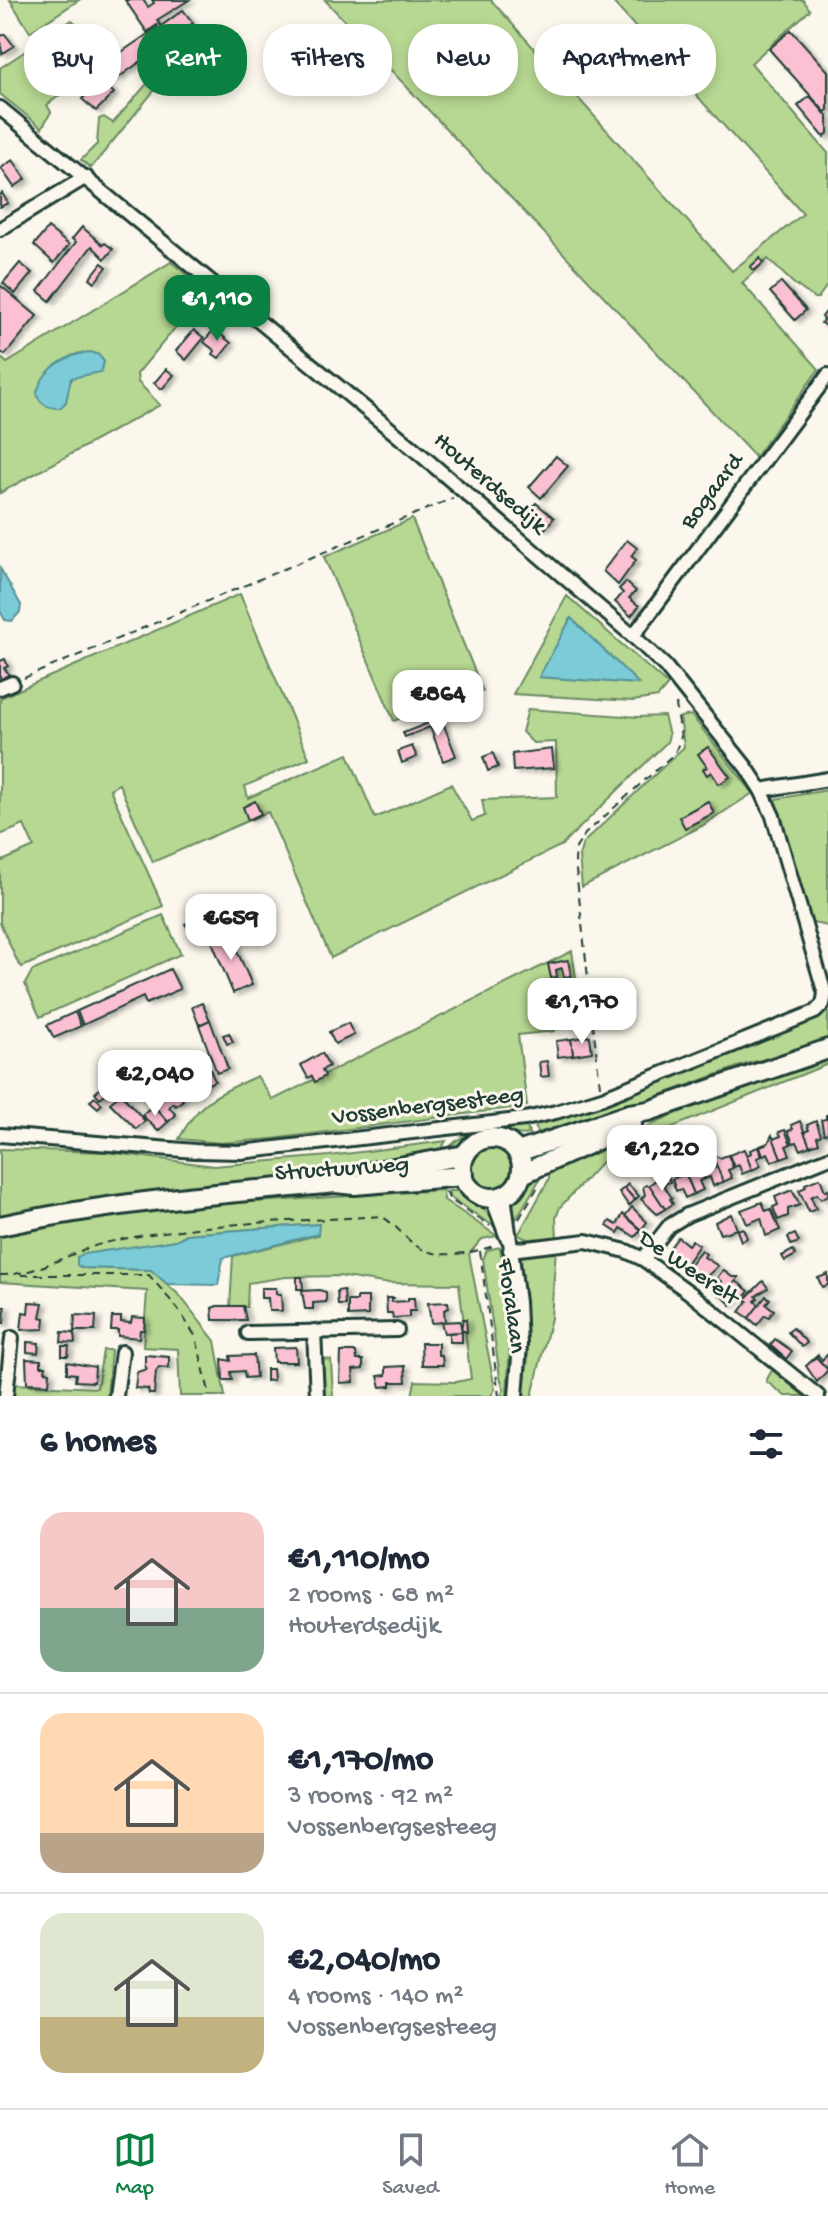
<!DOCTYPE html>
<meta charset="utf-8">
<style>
body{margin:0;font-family:"Gochi Hand",sans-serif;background:#f6f6f7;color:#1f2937;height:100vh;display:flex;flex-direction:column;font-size:30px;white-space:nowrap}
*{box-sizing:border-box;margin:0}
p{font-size:26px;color:#747a83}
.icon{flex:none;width:44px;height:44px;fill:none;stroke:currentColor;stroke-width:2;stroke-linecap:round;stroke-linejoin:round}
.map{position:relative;height:1396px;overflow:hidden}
.details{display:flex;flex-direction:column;background:#fff;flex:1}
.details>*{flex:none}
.banner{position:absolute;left:24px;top:24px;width:780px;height:72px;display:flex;gap:16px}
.price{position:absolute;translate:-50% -68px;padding:0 18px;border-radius:16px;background:#fff;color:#222;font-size:26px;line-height:52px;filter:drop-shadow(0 2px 4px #0008)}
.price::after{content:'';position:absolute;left:50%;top:48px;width:24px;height:18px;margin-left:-12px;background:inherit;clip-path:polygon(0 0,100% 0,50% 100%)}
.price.current{background:#0b8043;color:#fff}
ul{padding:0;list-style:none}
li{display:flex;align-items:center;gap:24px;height:200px;padding:0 40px}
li+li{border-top:2px solid #e0e1e3}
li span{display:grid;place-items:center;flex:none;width:224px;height:160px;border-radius:24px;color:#555}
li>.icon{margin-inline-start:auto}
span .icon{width:96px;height:96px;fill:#fffc;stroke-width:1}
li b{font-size:34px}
h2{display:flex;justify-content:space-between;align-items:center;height:96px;padding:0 40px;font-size:34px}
.tag{padding:0 28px;border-radius:32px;background:#fff;box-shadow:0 4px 12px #0003;font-size:28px;line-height:72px}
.tag.current{background:#0b8043;color:#fff}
.menu{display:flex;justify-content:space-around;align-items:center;height:112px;border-top:2px solid #e0e1e3;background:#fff;font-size:22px;color:#747a83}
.menu a{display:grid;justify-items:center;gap:4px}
.menu .current{color:#0b8043}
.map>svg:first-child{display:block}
</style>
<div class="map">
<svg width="828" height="1396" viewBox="0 0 828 1396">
<defs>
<filter id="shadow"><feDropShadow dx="4.5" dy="2.5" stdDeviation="2" flood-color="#0004"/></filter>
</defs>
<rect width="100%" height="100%" fill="#fbf7ec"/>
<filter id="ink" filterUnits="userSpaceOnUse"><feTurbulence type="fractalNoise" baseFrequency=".0125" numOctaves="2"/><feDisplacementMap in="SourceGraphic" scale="16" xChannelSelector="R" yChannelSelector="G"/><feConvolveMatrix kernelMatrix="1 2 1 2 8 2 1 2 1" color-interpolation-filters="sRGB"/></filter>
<g filter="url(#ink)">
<g fill="#b7d892" stroke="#6b8a63" stroke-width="2" fill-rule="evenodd">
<polygon points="10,0 79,0 30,32"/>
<polygon points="325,0 491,0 732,271 803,214 611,0 803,0 810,10 751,63 828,153 828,284 818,298 814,298 793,283 768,259 742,283 819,369 755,457"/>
<polygon points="72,20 110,56 47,105 51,112 42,128 0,94 0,68"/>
<polygon points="192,32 162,81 91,168 81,160 97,144 99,119 104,117 113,123"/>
<path d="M171,262L213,296L196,316L189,311L137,374L138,382L160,405L0,493V357L7,363ZM80,353L99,355L104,362L74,376L68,386L71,356Z"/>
<polygon points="412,519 483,691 464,691 394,721 324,557"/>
<polygon points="240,594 309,758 245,786 248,798 348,754 375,818 451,784 472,821 485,816 482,800 557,797 556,742 533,743 522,732 528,709 638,717 664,716 669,735 667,742 562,845 331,958 268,812 153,862 119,784 110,789 163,906 22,967 18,963 0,923 0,862 34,847 24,825 0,835 0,698"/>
<path d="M567,596L668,685L658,697L633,701L513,694ZM571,619L638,683L540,677Z"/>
<polygon points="691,715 753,793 702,826 582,887 579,856 583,843 684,747 680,717"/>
<polygon points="828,790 828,926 812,923 775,799"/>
<polygon points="163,915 181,954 40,1017 25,984 32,971"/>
<path d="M572,951L577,984L549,991L554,1031L518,1035L527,1106L272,1139L221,1143L179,1139C200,1099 218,1094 257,1076L273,1100Z"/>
<polygon points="828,1011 828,1041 743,1065 642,1102 537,1133 534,1121 619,1095"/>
<path d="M828,1055V1064L611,1152L560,1207L556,1218L557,1238L527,1239L518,1235L549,1179V1171C640,1127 733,1089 828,1055Z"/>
<path d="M526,1123L529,1134C520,1136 518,1134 509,1132C486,1125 470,1135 456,1153L446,1152C464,1125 496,1130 526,1123Z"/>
<polygon points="446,1141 440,1151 409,1162 338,1176 0,1219 0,1149 107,1152 214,1166 329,1156"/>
<circle cx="492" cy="1168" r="22"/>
<polygon points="542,1172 541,1177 512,1226 509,1207 523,1192 529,1177"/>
<polygon points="443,1190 444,1200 497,1236 482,1239 469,1254 495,1389 491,1396 412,1396 415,1381 456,1382 471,1379 459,1284 383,1283 339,1276 286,1277 248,1283 247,1307 230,1307 233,1256 318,1235 318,1224 187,1234 176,1240 77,1257 82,1268 152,1270 180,1296 215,1341 225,1396 180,1396 178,1349 143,1347 147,1291 0,1282 0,1233 145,1209"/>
<path d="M449,1191H459C473,1207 488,1205 495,1227L449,1197Z"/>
<polygon points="500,1247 511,1324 507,1396 501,1396 504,1389 500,1377 483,1259 487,1250"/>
<polygon points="556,1248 551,1318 532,1396 523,1396 528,1358 521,1257 529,1250"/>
<polygon points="103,1350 111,1350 107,1396 13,1396 13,1384 97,1388"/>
<polygon points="323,1359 331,1360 333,1396 324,1396"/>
<polygon points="772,1370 804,1396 785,1396 766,1381"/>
</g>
<g fill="#7ccbd8" stroke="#579296" stroke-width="2">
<path d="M91,352L99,355L104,362L101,372L71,378L66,402L60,408C48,408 38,405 37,392C43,368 68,354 91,352Z"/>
<polygon points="0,568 21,605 20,612 12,621 5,620 0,611"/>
<polygon points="571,618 636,681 638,684 539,677"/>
<polygon points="319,1224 318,1234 223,1258 218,1285 167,1284 151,1270 82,1268 77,1265 77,1257 84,1254 176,1240 187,1234"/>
</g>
<g fill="#fbc1d2" stroke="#1f3d34" stroke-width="2" filter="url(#shadow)">
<polygon points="125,0 143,0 148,7 154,3 152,0 189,0 157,20 161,26 183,10 193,23 118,78 116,76 104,84 114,93 96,111 82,99 95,86 88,75 158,27 157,25 147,32"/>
<polygon points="791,30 828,71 828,110 825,112 769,49"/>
<polygon points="5,34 14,46 2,54 0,37"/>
<polygon points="810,96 828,117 828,133 824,137 798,106"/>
<polygon points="13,160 26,179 14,187 1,168"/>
<polygon points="2,193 8,203 0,207 0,195"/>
<polygon points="82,227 103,245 105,243 113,249 105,259 92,246 50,301 38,291 76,242 72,239"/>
<polygon points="48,228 69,245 54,263 34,245"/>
<polygon points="760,258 763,263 754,271 750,267"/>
<polygon points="20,263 32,273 15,294 3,283"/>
<polygon points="102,263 107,267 95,282 90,278"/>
<polygon points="781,282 806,310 795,320 770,292"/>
<polygon points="0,285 37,316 5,355 0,351"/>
<polygon points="828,309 828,328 821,323 824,319 822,317"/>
<polygon points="214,329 231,343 219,358 213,354 215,351 204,342"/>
<polygon points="194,330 204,338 186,360 176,351"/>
<polygon points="166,369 174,375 162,389 154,383"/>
<polygon points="556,456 568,466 541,498 529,487"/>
<polygon points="536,503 554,518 545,529 528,512"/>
<polygon points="627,540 637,548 631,556 636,560 618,585 603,571"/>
<polygon points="626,582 636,591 629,598 639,606 631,616 615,602 623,593 619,589"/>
<polygon points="5,659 8,666 4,668 9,674 0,680 0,661"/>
<polygon points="441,718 456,756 443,761 430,727 405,737 403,733"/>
<polygon points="412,746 417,757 402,763 398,751"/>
<polygon points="708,747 730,777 719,784 711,772 707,775 703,769 707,767 698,754"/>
<polygon points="552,749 554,768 513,771 512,754"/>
<polygon points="493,753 498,767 488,771 483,757"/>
<polygon points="255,801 261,814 248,820 243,807"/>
<polygon points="708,801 714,813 685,828 679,817"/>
<polygon points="200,907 203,914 195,918 192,911"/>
<polygon points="204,916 206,920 188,928 185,924"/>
<polygon points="228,930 252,985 233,993 210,937"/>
<polygon points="568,960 571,976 564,977 562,968 556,970 557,977 551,978 548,964"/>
<polygon points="170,969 180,989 146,1004 143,997 83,1025 77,1011"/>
<polygon points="574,996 577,1013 563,1015 561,998"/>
<polygon points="202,1003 210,1020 199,1025 192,1007"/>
<polygon points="75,1012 81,1026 54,1038 47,1025"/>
<polygon points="210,1020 228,1069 217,1073 199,1025"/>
<polygon points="348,1023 354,1035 335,1044 329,1032"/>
<polygon points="229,1033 233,1042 227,1044 223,1035"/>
<polygon points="590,1036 592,1052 573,1055 571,1039"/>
<polygon points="571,1039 573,1055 558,1057 556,1041"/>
<polygon points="322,1053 329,1066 322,1070 325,1076 315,1082 312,1076 308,1078 301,1065"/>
<polygon points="188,1055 195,1069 188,1072 182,1057"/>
<polygon points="170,1056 176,1069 171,1071 165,1058"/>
<polygon points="547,1061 549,1076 541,1077 539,1062"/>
<polygon points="208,1065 215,1081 202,1087 197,1075"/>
<polygon points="168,1082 183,1100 176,1106 173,1103 169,1107 176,1115 168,1122 153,1105 164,1096 159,1090"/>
<polygon points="104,1085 109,1091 100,1098 95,1093"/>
<polygon points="121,1094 145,1121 136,1129 110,1103"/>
<polygon points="95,1097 102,1104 98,1108 90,1101"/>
<polygon points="153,1105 168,1122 158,1131 142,1115"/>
<polygon points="826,1115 828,1115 828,1133 824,1134 821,1120 826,1119"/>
<polygon points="800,1121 810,1146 801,1150 797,1142 793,1143 788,1131 793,1129 791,1125"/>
<polygon points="816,1121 821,1135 817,1137 819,1143 810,1146 804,1132 809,1130 807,1125"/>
<polygon points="785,1130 791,1144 786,1146 790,1155 781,1158 773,1139 781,1136 779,1132"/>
<polygon points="772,1135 781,1158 772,1162 768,1153 763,1155 760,1146 768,1143"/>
<polygon points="695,1137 699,1147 692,1149 689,1140"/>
<polygon points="689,1140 694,1152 687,1155 683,1142"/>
<polygon points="758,1147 762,1156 757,1158 761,1166 752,1170 746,1156 751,1153 750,1150"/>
<polygon points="744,1149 752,1170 742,1174 739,1165 734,1167 729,1155"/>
<polygon points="712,1155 720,1158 728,1155 733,1168 728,1170 732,1178 723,1182"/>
<polygon points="710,1166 711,1170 717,1167 723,1182 713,1186 710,1177 705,1179 702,1170"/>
<polygon points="700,1169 704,1179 699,1181 703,1190 694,1194 684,1170 692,1172"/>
<polygon points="684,1170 694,1194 685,1198 681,1189 676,1191 672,1179 680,1176"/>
<polygon points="666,1172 670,1182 665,1184 661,1174"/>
<polygon points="659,1178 661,1181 663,1180 663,1184 672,1198 670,1199 673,1204 665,1209 649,1185"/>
<polygon points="820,1178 825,1191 828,1189 828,1195 821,1199 817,1194 811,1197 816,1209 809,1212 799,1190 806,1187 805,1184"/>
<polygon points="628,1184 639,1196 635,1200 624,1188"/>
<polygon points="646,1185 650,1186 665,1209 657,1214 641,1199 645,1195 643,1187"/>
<polygon points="624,1188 635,1200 629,1206 619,1192"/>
<polygon points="792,1190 800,1205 788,1209 788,1216 778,1220 773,1207 778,1205 775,1197"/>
<polygon points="762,1202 766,1211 771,1209 780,1230 766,1236 761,1218 747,1224 741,1210"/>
<polygon points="632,1207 647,1222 641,1230 625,1216"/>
<polygon points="623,1214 641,1230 635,1237 621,1228 618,1233 607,1226 610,1221 617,1225"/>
<polygon points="731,1214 737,1229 720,1234 715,1222"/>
<polygon points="743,1228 747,1238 741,1241 737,1230"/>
<polygon points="795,1234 799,1242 791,1245 788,1237"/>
<polygon points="678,1237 688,1245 692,1240 699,1245 685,1265 671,1259 666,1253"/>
<polygon points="701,1250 706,1254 704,1257 718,1266 705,1278 697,1271 693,1275 686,1269"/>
<polygon points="793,1250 796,1255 785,1261 782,1256"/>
<polygon points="723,1270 732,1277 739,1277 723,1297 714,1291 722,1282 717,1278"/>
<polygon points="828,1274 828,1285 822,1287 818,1278"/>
<polygon points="297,1277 302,1277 303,1289 297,1289"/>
<polygon points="736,1281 749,1291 743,1299 738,1295 731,1305 723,1297"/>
<polygon points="763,1281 768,1288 756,1296 758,1298 755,1301 759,1305 749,1318 740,1312 748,1301 745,1299"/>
<polygon points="261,1288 276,1288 276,1294 281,1294 282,1311 269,1311 268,1298 261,1298"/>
<polygon points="319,1290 326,1292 326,1302 313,1303 313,1309 305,1309 302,1291"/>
<polygon points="344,1290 345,1305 338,1305 337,1291"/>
<polygon points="766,1296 770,1299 766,1304 774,1310 769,1317 765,1315 757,1325 749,1318"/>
<polygon points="357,1297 368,1297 368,1315 348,1316 348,1301 357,1301"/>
<polygon points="386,1298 395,1298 392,1298 392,1302 408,1301 408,1298 414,1298 415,1311 409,1311 409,1317 393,1318 392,1313 387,1313"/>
<polygon points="29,1302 43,1303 40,1317 45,1318 44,1329 21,1330 23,1312 28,1313"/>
<polygon points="448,1302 449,1308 444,1310 445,1322 431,1323 428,1303"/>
<polygon points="217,1306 243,1306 246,1320 213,1320 212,1308"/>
<polygon points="0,1307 5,1307 4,1323 0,1323"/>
<polygon points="75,1315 96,1316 95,1331 74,1331"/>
<polygon points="112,1317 121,1317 121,1322 131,1323 132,1317 145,1318 144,1330 140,1330 139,1338 118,1336 118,1330 111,1330"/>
<polygon points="463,1319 466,1319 467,1332 461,1330"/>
<polygon points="460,1321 462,1332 444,1333 441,1322"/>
<polygon points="793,1328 807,1343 802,1347 788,1332"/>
<polygon points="62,1332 74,1333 75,1343 61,1342"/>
<polygon points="462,1332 462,1342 449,1342 449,1333"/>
<polygon points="775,1339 792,1351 786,1359 770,1345"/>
<polygon points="27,1342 39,1343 38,1353 27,1352"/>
<polygon points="421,1343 438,1343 438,1355 442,1355 443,1365 422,1365"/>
<polygon points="62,1346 69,1346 68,1356 62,1356"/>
<polygon points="296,1347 297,1362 274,1362 273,1348"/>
<polygon points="341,1352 356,1352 357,1360 363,1360 363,1369 353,1370 354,1382 340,1383"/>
<polygon points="828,1354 828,1370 816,1357 818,1355 822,1360"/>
<polygon points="145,1355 169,1357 169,1368 159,1367 156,1371 154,1394 149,1394 148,1389 135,1388 137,1372 147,1369 145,1366"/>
<polygon points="254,1355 256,1377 245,1378 244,1371 231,1372 232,1380 223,1380 222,1359 231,1361 230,1356"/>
<polygon points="816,1357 828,1370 817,1382 806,1366"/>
<polygon points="26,1359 41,1360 41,1366 46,1366 45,1371 50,1372 49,1384 27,1383"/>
<polygon points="67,1362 95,1367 94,1382 75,1381 76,1374 67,1373"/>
<polygon points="405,1366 406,1382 391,1382 391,1386 381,1387 378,1376 386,1375 386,1367"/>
<polygon points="266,1369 272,1369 273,1380 266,1381"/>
</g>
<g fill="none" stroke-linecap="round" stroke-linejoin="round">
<defs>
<g id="minor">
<polyline points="0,108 413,448 633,636 665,666 746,767 761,790 773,816 825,994 823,1004 815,1012 602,1098 556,1112 525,1119 241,1152 195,1151 0,1135"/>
<polyline points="0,229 86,177"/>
<polyline points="633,636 828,375"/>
<polyline points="0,688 12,683"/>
<polyline points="761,790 828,779"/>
<polyline points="504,1195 518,1302 520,1344 516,1396"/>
<polyline points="492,1198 507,1238"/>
<polyline points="510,1250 586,1241 626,1251 643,1259 690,1293 818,1396"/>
<polyline points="643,1259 669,1226 687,1215 828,1158"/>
<polyline points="314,1331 317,1396"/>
<polyline points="248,1333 397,1330"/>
<polyline points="6,1396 12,1338"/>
<polyline points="116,1396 122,1352"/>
</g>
<g id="secondary">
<circle cx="492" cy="1168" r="30"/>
<polyline points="518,1152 629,1114 649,1111 828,1049"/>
<polyline points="366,1173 465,1155"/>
<polyline points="522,1174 632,1124"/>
<path d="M0,1226C111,1202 223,1193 336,1183L354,1185L464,1176"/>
</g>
</defs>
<use href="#minor" stroke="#1f3d34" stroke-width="18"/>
<use href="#secondary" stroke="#1f3d34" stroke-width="24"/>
<g stroke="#1f3d34" stroke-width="2" stroke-dasharray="8 6" stroke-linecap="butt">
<polyline points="24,678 453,498"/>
<polyline points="600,1086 575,861 576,848 585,834 675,753 681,737 676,705 682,704"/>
<polyline points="446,1191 449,1199 490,1226"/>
<polyline points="519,1219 540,1183"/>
<polyline points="480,1251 499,1396"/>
<path d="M0,1275C38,1275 69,1252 105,1243C195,1222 289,1222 381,1216C393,1223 400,1232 410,1241C434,1263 470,1253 497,1245"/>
<polyline points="21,1275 149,1275 178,1309 196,1337 210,1396"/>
</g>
<use href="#minor" stroke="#fbf7ec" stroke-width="12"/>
<use href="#secondary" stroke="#fbf7ec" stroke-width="18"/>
</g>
</g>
<g text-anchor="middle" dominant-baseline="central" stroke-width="6" stroke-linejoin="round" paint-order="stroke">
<g font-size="24" fill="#1f3d34" stroke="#fbf7ec">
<text transform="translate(489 484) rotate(41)">Houterdsedijk</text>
<text transform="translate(713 492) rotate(-53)">Bogaard</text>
<text transform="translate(428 1107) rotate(-7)">Vossenbergsesteeg</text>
<text transform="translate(342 1170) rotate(-4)">Structuurweg</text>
<text transform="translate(688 1269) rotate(34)">De Weerelt</text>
<text transform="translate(510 1306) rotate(82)">Floralaan</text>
</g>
</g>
</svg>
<b class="price current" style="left:217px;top:343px">€1,110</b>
<b class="price" style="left:438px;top:738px">€864</b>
<b class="price" style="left:231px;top:962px">€659</b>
<b class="price" style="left:582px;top:1046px">€1,170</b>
<b class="price" style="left:155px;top:1118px">€2,040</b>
<b class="price" style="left:662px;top:1193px">€1,220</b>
<div class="banner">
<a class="tag">Buy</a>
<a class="tag current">Rent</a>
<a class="tag">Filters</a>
<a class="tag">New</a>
<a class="tag">Apartment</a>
</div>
</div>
<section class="details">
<h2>6 homes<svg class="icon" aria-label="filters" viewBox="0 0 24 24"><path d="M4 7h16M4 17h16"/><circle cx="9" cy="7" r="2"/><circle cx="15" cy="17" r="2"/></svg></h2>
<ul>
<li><span style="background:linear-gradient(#f6c9c9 60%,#7fa58c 0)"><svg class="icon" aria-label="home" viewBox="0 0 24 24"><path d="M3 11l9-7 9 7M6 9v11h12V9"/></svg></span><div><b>€1,110/mo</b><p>2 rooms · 68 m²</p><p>Houterdsedijk</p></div></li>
<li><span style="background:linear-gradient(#ffd9b3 75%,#b9a48a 0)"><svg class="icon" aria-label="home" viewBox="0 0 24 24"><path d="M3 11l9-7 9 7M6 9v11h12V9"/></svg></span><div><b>€1,170/mo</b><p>3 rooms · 92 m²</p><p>Vossenbergsesteeg</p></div></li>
<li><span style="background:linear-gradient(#dfe7d0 65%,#c2b280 0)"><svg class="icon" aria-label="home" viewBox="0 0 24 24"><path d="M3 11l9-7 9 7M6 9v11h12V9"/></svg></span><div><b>€2,040/mo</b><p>4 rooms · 140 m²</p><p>Vossenbergsesteeg</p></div></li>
</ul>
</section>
<nav class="menu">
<a class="current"><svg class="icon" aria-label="map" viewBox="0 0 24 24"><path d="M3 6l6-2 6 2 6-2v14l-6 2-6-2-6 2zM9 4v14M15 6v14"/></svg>Map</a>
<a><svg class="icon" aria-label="saved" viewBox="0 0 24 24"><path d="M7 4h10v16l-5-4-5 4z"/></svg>Saved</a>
<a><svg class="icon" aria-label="home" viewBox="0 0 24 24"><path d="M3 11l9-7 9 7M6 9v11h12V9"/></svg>Home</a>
</nav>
